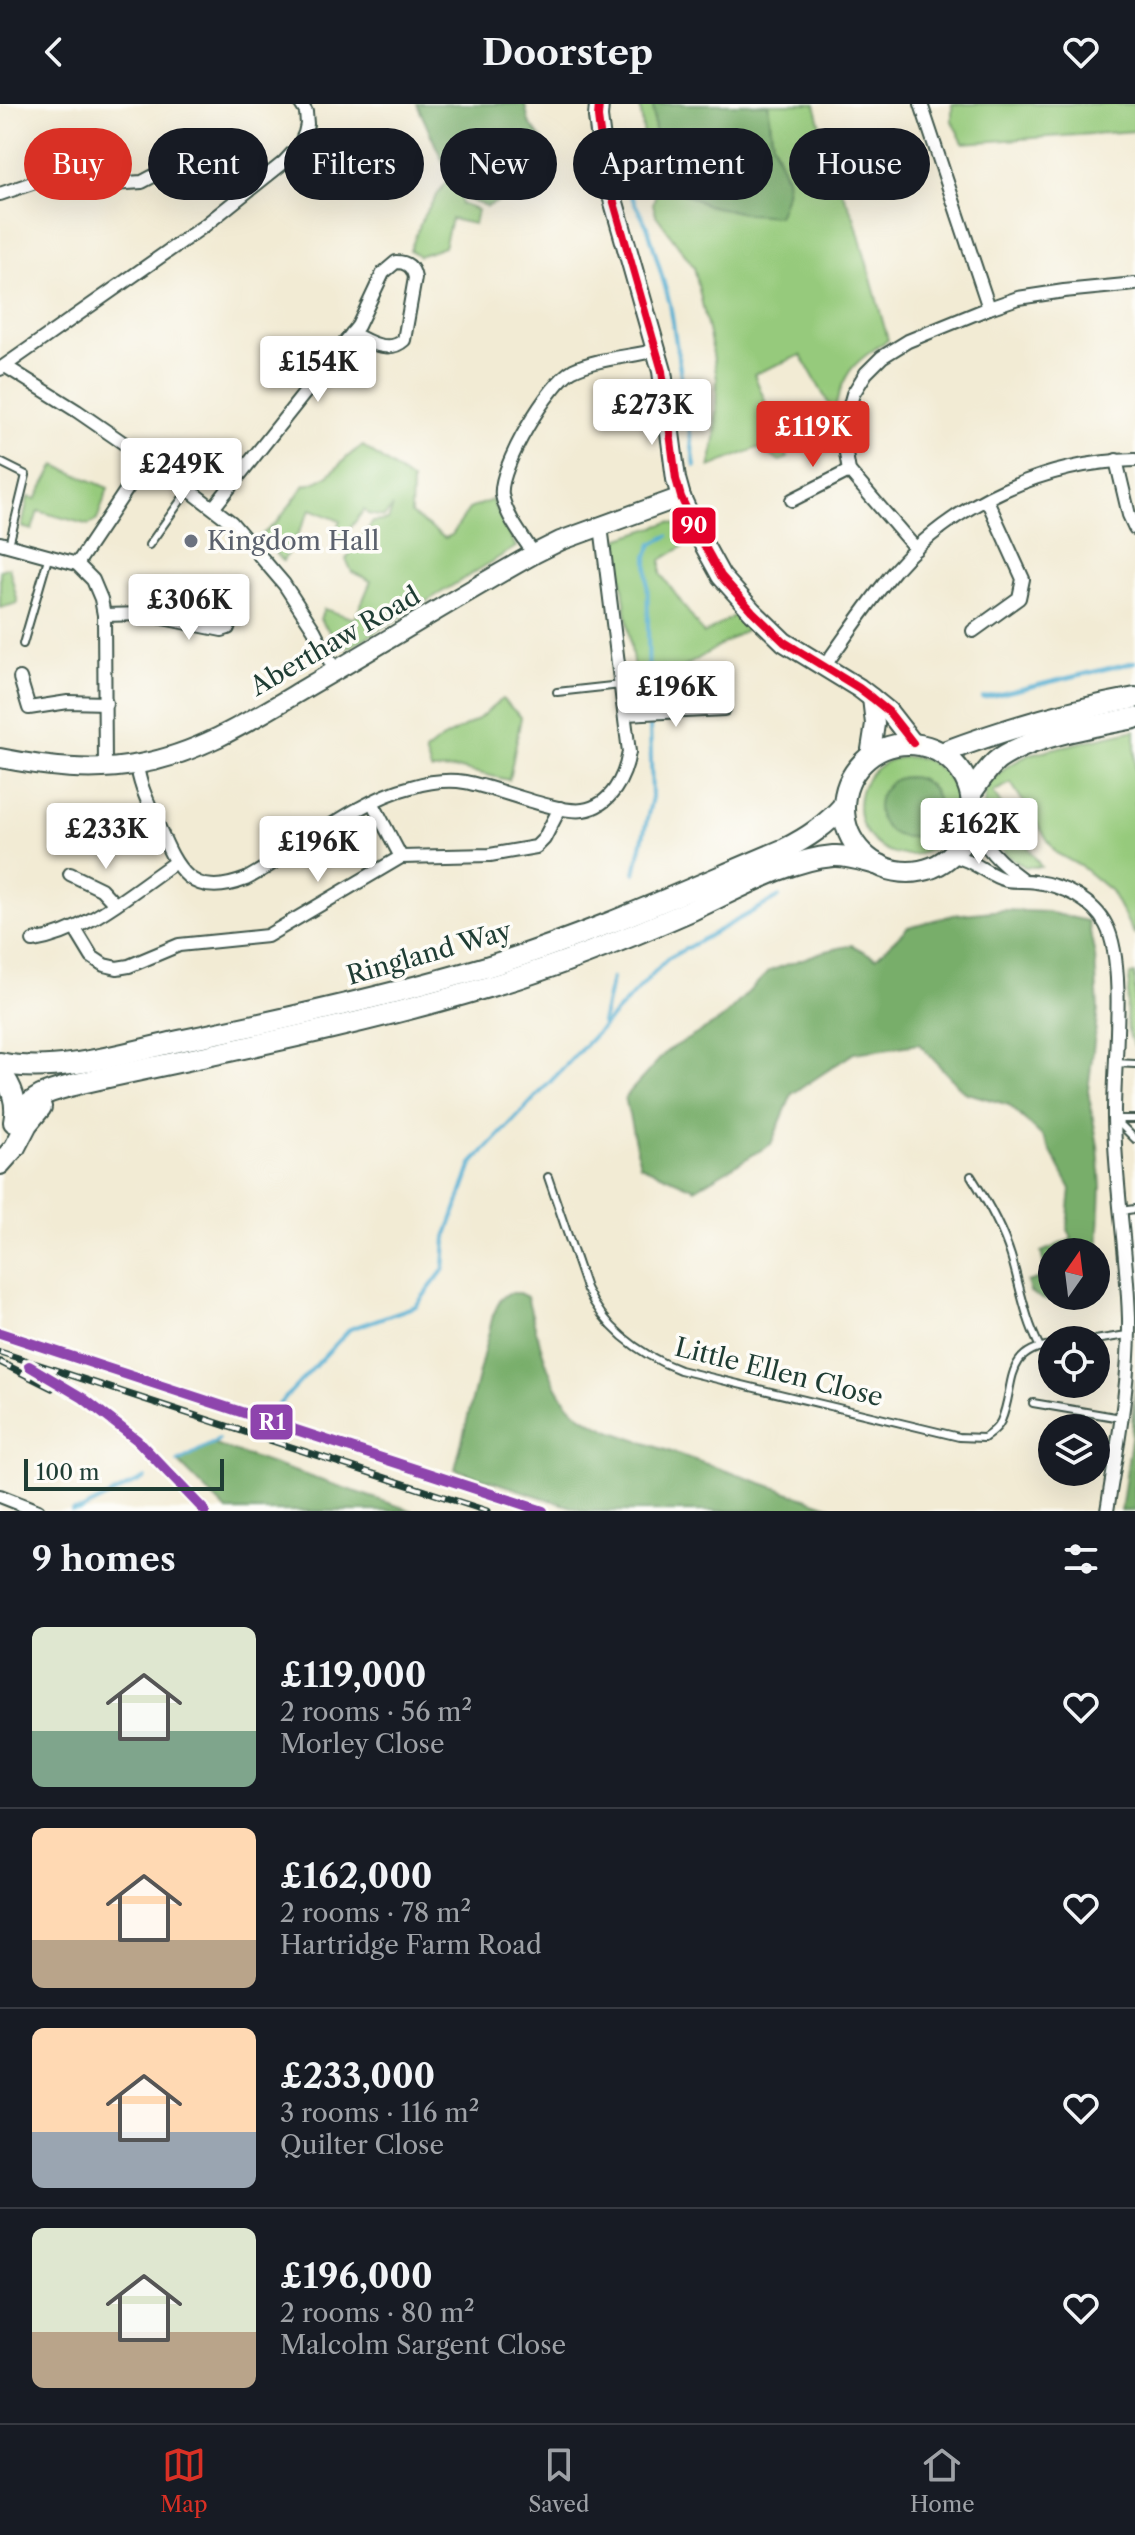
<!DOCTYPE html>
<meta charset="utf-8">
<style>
body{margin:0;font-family:"Libre Caslon Text",serif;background:#242831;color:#f1f3f6;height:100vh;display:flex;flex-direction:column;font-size:30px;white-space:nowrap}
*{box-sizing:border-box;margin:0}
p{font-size:26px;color:#9ea1a6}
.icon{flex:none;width:44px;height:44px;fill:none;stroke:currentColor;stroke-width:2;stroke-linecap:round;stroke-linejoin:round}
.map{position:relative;height:1407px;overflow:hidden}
.side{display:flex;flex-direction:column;background:#171b24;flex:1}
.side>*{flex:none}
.banner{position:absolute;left:24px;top:24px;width:1088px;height:72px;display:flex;gap:16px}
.needle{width:52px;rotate:14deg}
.controls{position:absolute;left:1038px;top:1134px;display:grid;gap:16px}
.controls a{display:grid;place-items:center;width:72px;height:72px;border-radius:50%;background:#171b24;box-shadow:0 8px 32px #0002;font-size:40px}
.scale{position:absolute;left:24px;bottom:20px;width:200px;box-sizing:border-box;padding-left:8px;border:4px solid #1f3d34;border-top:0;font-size:22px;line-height:28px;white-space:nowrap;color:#1f3d34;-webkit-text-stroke:6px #fdfcf7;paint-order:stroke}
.price{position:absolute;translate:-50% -68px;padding:0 18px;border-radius:8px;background:#fff;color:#222;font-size:26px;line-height:52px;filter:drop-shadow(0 2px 4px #0008)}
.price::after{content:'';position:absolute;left:50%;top:48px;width:24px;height:18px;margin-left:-12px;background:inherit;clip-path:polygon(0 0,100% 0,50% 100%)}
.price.active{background:#d93025;color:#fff}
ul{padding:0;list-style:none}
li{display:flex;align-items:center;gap:24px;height:200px;padding:0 32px}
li+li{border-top:2px solid #363941}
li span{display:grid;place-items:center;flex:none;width:224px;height:160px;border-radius:12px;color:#555}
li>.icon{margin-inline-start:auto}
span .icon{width:96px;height:96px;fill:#fffc;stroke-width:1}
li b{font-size:34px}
h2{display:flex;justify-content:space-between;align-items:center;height:96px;padding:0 32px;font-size:34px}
.chip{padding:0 28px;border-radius:36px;background:#171b24;box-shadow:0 8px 32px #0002;font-size:28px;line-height:72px}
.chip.active{background:#d93025;color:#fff}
header{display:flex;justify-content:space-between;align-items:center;height:104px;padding:0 32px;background:#171b24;font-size:36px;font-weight:700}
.menu{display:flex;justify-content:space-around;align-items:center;height:112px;border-top:2px solid #363941;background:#171b24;font-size:22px;color:#9ea1a6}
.menu a{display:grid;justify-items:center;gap:4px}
.menu .active{color:#d93025}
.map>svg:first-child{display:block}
</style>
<header><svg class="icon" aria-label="back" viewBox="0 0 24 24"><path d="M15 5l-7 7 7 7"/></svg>Doorstep<svg class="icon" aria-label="heart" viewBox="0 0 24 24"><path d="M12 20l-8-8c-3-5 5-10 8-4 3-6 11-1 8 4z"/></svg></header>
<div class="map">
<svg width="1135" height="1407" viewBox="0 0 1135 1407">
<rect width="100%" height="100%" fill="#fdfcf7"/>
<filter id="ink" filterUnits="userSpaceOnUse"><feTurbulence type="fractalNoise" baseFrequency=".0125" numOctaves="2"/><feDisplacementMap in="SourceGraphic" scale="16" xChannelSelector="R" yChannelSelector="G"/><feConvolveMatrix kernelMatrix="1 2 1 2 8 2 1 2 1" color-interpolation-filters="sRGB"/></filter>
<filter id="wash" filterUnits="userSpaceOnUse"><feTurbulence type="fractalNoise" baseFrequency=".006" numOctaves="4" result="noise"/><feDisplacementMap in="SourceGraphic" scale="32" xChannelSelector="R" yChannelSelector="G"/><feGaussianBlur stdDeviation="1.8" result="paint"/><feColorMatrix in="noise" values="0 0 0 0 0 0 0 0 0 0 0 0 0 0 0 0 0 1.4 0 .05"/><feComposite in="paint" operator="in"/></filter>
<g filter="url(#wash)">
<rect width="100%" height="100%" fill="#f2ebd4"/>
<g fill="#96ca7b" stroke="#5a8458" stroke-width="2">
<path d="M640,0H653L655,27L788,75L773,39L768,0H815L833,69L854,113L888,236C853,258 843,268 834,309L801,251L754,270L788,354L780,357L757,344L710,363L715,335L717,275L712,244L694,163L656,111L653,100L658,82L646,52Z"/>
<polygon points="952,0 1135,0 1135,27 963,39 952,17"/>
<polygon points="452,69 459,77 461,100 477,106 474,120 451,115 444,143 419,152 410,146 424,111"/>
<path d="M363,342L412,377L411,410L445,434L452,431L469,405L492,396L516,443L351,543H341L320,515L324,505L355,515L371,477L352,468L346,455L373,418L388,416L393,403L384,413L368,410L364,406L339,439L332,434L340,417L311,405L283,457L259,433L278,417L305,381C335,376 340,353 363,342Z"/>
<polygon points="55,361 108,384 97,416 89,421 38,407 32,426 22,423 28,393 36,395"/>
<polygon points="670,418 679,421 689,439 661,456 661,470 704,530 737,510 749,522 744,527 666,574 666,598 640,598 638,595 617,440 620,434"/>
<polygon points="9,463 18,499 0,504 0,466"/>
<polygon points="502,595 521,613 509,676 460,665 431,666 425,648 440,636 477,616"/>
<polygon points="1135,626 1135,832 1111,787 1082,763 1056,749 1011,679 993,688 1041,763 1025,763 1006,750 993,734 983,714 986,681 1008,662 1030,650"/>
<circle cx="908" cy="702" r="49"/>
<path d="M1135,870V943C1121,924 1128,894 1130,871Z"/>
</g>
<g fill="#78ae6b" stroke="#4c7650" stroke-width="2">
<polygon points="417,0 525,0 529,18 543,37 549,68 532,82 487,103 462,94 459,77 443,58"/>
<path d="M653,0H768C770,13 770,26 773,39C782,73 796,73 778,112L748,110L706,101L673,84L655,27Z"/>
<circle cx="908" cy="703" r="30"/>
<polygon points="1003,806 1047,808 1088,817 1095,852 1098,906 1088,987 1098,1042 1101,1083 1097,1172 1096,1181 1096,1148 1052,1148 1052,1192 1094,1194 1044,1196 1030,1188 1027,1178 1046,1172 1041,1148 1072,1135 1067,1123 1071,1085 1043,1033 1009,1001 964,988 919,940 854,949 792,990 771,1040 695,1085 640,1061 625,993 667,947 721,916 769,867 822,848 852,841 876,854 908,823 953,811"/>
<path d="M509,1189H519L527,1193C537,1227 548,1284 575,1307C586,1317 600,1322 613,1328L843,1407H584L455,1365L493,1211L501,1194Z"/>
<polygon points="1135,1276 1135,1407 1121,1407 1131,1335"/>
<polygon points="212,1340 413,1407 227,1407 178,1358"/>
</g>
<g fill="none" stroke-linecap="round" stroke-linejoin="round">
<g stroke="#54afd2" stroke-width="4">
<polyline points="630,90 648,124 670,200 695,362"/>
<polyline points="983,594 1135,558"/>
<polyline points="649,596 647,452 652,440 668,432"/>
<polyline points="635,769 652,693 650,620"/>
<polyline points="602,919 612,874"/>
<polyline points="268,1312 350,1225 416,1202 444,1165 446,1134 472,1060 667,855 779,793"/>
<polyline points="178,1358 219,1336"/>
<polyline points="72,1407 81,1406 145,1374"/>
</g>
</g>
</g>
<g filter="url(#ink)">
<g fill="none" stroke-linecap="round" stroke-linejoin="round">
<defs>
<g id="lane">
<polyline points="0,358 26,371 9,441"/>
<polyline points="149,441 189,385"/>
<polyline points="23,540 49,451"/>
<polyline points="557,588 621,581"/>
<polyline points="1115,959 1135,960"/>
<polyline points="1114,1015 1135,1015"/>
<polyline points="1117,1017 1135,1035"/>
<path d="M971,1072C987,1097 1002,1123 1011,1152C1020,1182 1025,1215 1040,1243"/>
<path d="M548,1073L586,1184C605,1225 638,1250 680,1266L959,1333L984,1334C990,1330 998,1324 1001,1317C1016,1283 1002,1247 1052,1241"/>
<polyline points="1120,1107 1135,1105"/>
<polyline points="1095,1236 1127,1231"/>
<polyline points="1033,1299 1121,1314"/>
</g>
<g id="street">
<polyline points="921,0 989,204"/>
<polyline points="0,90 53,72 68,72 112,80 142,78 180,58"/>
<polyline points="5,262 77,307 167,369 231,418 284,480 314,526 335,567"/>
<polyline points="0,265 204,122 283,59 299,42 305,29 307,20 306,8 301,0"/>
<polyline points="1116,356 1129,411 1135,424"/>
<polyline points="792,396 849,367"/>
<path d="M214,403L358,222L383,169L396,158C407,158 413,163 415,174L404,236C389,250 368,238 352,229"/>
<polyline points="0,439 77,460 93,476 101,495 104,511 105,664"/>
<polyline points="916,445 849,367 845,344 846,315 853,290 866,269 882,253 908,237 989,204 1018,194 1064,187 1135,180"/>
<path d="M534,450C522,432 506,412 502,391C498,364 550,278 573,266C598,254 630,253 657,246"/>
<polyline points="77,460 147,355"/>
<polyline points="104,511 143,510 222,526 228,524 234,506"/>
<polyline points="973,527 1019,494 1023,475 987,396"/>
<path d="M823,564C847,531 870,496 896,465C955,398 1046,358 1135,356"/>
<polyline points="20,574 29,604 68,598 106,599"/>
<polyline points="625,610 724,605"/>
<path d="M137,660C139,681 149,700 157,719C176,763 189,797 246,775C296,748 357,696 411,683C428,678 446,675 465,678C495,683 558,710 583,706C611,702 625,673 629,648L601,422"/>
<polyline points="372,698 401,753"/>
<path d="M971,716C983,742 1000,759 1023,776"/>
<path d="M951,752C974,755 986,771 1006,776C1015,778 1026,776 1036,778C1062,781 1094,797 1106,821C1127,861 1113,965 1114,1014C1115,1081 1127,1147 1129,1214C1130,1279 1117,1343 1107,1407"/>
<polyline points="70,770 101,785 115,800"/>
<polyline points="75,825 92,853 104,861 117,864 129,862 179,841 267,832 401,753 490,751 536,743 544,735 560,704"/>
<path d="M33,837C87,828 130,789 174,759"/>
<polyline points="0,1392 38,1407"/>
</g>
<g id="secondary">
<polyline points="599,0 598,13 605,67 662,267 676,375 681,393 699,432 721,472 752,507 784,538 859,584 872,594 888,607 913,639"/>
<polyline points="870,652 875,620 872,594"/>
<path d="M0,654C46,663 92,669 139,660C201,649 255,614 309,582C384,539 458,492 534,450L560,437L681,393"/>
</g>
<g id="primary">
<circle cx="908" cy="704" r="64"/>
<path d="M941,649C1005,625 1068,606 1135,594"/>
<path d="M971,689C979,678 988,663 999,655C1033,632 1094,622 1135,614"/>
<path d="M0,959C56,971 124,949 179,937C282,916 385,893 486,863C588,832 687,786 785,745C809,733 826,721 844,701"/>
<path d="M0,967C12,983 18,998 14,1018"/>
<path d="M15,1014C38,988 49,988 81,979C217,949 354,923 488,883C557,863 626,835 692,806C734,787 786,756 833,752C849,751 864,757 880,761"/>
<polyline points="0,1060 15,1043 27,1020 41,1003"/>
</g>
</defs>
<use href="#lane" stroke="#3f574c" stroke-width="10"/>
<use href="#street" stroke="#3f574c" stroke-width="16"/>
<use href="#secondary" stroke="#3f574c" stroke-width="22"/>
<use href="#primary" stroke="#3f574c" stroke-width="24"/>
<use href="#lane" stroke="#fff" stroke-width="6"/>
<use href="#street" stroke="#fff" stroke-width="12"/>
<use href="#secondary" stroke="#fff" stroke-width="18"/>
<use href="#primary" stroke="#fff" stroke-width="20"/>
<defs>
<g id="rail">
<polyline points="0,1248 487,1407"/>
<polyline points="0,1258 52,1284"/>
<path d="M43,1270C108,1304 154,1355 205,1407"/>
</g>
</defs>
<use href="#rail" stroke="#1f3d34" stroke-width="7"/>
<use href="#rail" stroke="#fdfcf7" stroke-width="4" stroke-dasharray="12" stroke-linecap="butt"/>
<defs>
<polyline id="bus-1" points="599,0 598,13 605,67 662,267 676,375 681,393 699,432 721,472 752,507 784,538 859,584 872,594 888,607 913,639"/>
</defs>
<use href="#bus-1" stroke="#fdfcf7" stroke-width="14"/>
<use href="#bus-1" stroke="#e4002b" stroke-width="8"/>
<defs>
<g id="rail-1">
<polyline points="0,1229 543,1407"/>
<polyline points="29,1262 83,1294 137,1336 205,1407"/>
</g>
</defs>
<use href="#rail-1" stroke="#fdfcf7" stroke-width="16"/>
<use href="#rail-1" stroke="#8e44ad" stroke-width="10"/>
</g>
</g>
<circle fill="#6b7280" stroke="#fdfcf7" stroke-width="3" cx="191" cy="437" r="8"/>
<g text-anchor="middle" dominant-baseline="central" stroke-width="7" stroke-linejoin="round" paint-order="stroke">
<g font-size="26" fill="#5b616d" stroke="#fdfcf7" text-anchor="start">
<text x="207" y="437">Kingdom Hall</text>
</g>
<g font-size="26" fill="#1f3d34" stroke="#fdfcf7">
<text transform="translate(335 537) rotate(-30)">Aberthaw Road</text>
<text transform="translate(429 849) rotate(-16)">Ringland Way</text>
<text transform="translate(779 1268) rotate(14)">Little Ellen Close</text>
</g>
</g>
<g stroke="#fdfcf7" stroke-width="3">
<rect x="671" y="402" width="46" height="39" rx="8" fill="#e4002b"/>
<rect x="249" y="1299" width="45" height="38" rx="8" fill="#8e44ad"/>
</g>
<g font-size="22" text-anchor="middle" font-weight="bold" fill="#fff">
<text x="694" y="429">90</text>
<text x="272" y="1326">R1</text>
</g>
</svg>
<div class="controls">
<a><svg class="needle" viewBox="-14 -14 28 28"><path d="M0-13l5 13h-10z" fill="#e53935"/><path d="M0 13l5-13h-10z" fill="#9ea1a6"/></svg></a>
<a><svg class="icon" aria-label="locate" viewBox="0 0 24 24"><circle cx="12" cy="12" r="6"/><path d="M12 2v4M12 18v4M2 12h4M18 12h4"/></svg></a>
<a><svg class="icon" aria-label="layers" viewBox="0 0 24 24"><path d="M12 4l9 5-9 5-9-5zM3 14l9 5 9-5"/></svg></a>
</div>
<div class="scale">100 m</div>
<b class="price" style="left:318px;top:300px">£154K</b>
<b class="price" style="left:652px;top:343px">£273K</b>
<b class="price active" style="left:813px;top:365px">£119K</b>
<b class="price" style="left:181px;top:402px">£249K</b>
<b class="price" style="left:189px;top:538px">£306K</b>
<b class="price" style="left:676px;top:625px">£196K</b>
<b class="price" style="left:979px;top:762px">£162K</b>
<b class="price" style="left:106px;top:767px">£233K</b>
<b class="price" style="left:318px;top:780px">£196K</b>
<div class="banner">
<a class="chip active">Buy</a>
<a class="chip">Rent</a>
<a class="chip">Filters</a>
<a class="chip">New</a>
<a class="chip">Apartment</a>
<a class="chip">House</a>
</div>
</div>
<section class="side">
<h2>9 homes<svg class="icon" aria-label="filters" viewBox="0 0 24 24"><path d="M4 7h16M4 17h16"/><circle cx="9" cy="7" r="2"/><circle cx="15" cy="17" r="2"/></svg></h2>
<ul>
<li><span style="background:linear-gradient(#dfe7d0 65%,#7fa58c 0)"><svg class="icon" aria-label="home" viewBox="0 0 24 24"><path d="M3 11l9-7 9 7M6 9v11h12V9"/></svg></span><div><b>£119,000</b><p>2 rooms · 56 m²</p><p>Morley Close</p></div><svg class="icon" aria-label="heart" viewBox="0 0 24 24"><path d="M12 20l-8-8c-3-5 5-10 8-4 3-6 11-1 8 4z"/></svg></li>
<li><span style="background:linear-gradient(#ffd9b3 70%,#b9a48a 0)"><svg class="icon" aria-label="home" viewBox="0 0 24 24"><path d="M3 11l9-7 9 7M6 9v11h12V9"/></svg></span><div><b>£162,000</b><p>2 rooms · 78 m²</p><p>Hartridge Farm Road</p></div><svg class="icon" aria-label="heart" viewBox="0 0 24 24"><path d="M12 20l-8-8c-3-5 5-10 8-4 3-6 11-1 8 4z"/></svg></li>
<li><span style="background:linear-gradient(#ffd9b3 65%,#9aa5b1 0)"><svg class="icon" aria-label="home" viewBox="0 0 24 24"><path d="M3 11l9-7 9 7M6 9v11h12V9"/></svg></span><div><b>£233,000</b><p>3 rooms · 116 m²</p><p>Quilter Close</p></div><svg class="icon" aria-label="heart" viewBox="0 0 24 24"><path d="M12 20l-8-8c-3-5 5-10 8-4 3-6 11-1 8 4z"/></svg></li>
<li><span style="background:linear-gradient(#dfe7d0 65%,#b9a48a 0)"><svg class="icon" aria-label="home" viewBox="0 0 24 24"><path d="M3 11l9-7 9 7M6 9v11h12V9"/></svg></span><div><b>£196,000</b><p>2 rooms · 80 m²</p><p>Malcolm Sargent Close</p></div><svg class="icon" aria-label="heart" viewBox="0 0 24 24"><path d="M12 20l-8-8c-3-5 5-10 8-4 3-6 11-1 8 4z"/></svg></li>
</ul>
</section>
<nav class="menu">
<a class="active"><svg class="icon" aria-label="map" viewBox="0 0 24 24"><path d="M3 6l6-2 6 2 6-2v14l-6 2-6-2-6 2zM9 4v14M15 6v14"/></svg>Map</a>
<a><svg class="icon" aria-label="saved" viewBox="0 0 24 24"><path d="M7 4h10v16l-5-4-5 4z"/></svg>Saved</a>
<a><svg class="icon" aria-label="home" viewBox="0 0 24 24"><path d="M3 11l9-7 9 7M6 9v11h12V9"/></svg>Home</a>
</nav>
